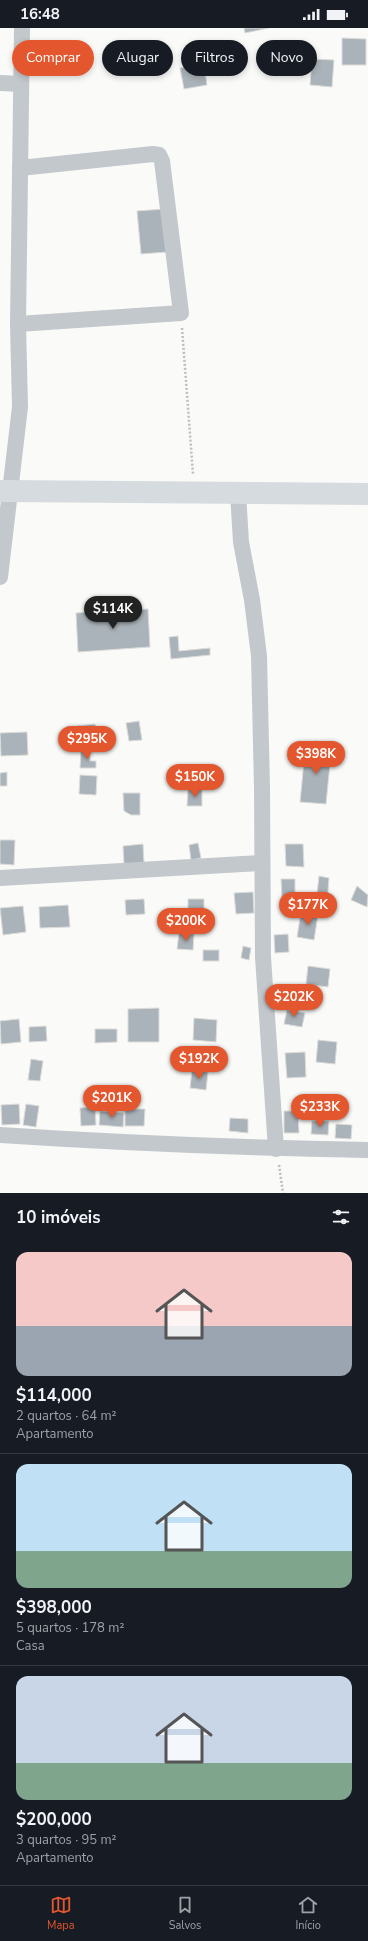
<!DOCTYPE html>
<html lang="pt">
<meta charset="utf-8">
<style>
body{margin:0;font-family:"Nunito Sans",sans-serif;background:#20242c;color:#f1f3f6;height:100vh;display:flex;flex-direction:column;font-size:15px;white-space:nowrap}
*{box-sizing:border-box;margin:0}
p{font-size:13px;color:#9ea1a6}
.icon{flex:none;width:22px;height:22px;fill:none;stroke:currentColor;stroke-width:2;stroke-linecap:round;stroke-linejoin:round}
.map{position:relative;height:1165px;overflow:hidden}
.drawer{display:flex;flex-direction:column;background:#171b24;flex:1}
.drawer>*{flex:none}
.banner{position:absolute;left:12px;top:12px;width:344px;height:36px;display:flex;gap:8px}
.price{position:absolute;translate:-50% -34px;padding:0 9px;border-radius:14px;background:#e4572e;color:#fff;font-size:13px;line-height:26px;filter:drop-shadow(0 1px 2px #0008)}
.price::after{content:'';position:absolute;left:50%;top:24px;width:12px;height:9px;margin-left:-6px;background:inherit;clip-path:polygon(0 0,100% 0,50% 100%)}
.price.selected{background:#222;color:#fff}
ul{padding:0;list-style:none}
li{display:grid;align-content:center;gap:8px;height:212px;padding:0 16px}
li+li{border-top:1px solid #363941}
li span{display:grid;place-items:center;height:124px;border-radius:12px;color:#555}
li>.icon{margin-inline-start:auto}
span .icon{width:72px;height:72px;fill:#fffc;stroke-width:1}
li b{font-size:17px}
h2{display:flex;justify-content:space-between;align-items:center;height:48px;padding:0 16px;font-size:17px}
.tag{padding:0 14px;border-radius:18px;background:#171b24;box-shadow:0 2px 6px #0003;font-size:14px;line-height:36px}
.tag.selected{background:#e4572e;color:#fff}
.status{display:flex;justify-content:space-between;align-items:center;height:28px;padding:0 20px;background:#171b24;direction:ltr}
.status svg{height:11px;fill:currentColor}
.tab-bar{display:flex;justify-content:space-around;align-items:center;height:56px;border-top:1px solid #363941;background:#171b24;font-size:11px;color:#9ea1a6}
.tab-bar a{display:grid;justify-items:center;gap:2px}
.tab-bar .selected{color:#e4572e}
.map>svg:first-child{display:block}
</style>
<div class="status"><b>16:48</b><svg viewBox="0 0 49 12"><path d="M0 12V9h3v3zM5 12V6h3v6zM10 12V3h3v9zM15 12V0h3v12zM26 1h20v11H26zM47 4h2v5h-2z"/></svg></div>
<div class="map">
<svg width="368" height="1165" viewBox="0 0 368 1165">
<rect width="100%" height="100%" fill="#fafaf8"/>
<g fill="#aab3b9" stroke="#dcdcda">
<polygon points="244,0 269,0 245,5"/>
<polygon points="342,10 366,11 366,37 342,37"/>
<polygon points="312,31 334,32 332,59 310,57"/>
<polygon points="204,36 207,57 184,61 180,40"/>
<polygon points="164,181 167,224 141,226 137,183"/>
<polygon points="148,581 150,619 78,624 76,585"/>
<polygon points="178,608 179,623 210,620 210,627 171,631 169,609"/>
<polygon points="139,693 142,712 129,713 126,695"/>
<polygon points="95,696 98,714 79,715 77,698"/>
<polygon points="27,704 28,727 1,728 0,705"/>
<polygon points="314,713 325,714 324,725 331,726 326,776 300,774 305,723 313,724"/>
<polygon points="81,721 90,721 90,733 96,733 96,740 80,740"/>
<polygon points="7,744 7,758 0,758 0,745"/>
<polygon points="80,747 97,748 96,767 79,766"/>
<polygon points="188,761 202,761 202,778 187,778"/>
<polygon points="123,765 140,765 140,787 131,787 124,783"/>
<polygon points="0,812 15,812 14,837 0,836"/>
<polygon points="198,815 201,830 191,832 189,817"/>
<polygon points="143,816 144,835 124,836 123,818"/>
<polygon points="285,816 303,816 304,839 286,838"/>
<polygon points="319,848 329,850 327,876 311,874 310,866 317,866"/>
<polygon points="281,851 295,851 295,873 282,870"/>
<polygon points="357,858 368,867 367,879 351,872"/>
<polygon points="253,864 254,885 236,886 234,865"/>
<polygon points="144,871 145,886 126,887 125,872"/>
<polygon points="188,871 204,871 204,896 188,895"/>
<polygon points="68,877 70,899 40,900 39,879"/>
<polygon points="23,878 26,904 3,907 0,880"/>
<polygon points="301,884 318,887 314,912 297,909"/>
<polygon points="179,905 194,906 193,922 177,921"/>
<polygon points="288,906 289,924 275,925 274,907"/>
<polygon points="243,918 251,920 249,932 241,930"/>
<rect x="203" y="922" width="16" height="11"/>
<polygon points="308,938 330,941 328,959 306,956"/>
<polygon points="159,980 159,1014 128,1014 128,981"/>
<polygon points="287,982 305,985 302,999 284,996"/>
<polygon points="194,990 217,992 216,1014 193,1012"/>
<polygon points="19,991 21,1014 1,1016 0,993"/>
<polygon points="46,998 47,1013 29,1014 29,999"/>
<polygon points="95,1001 117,1001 117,1014 95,1015"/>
<polygon points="318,1012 337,1014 335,1036 316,1034"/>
<polygon points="305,1024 306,1049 287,1050 285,1025"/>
<polygon points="31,1031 43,1033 40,1053 28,1052"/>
<polygon points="192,1042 208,1044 206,1062 190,1060"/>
<polygon points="19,1076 20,1096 2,1097 1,1077"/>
<polygon points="26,1076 39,1078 36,1099 23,1097"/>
<polygon points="95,1079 96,1097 81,1098 80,1080"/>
<polygon points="125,1081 145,1081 144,1098 125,1098"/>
<polygon points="100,1083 124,1085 123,1099 99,1097"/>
<polygon points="284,1083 298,1083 299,1105 284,1105"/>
<polygon points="230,1090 248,1091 248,1105 229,1103"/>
<polygon points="312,1093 329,1093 328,1107 311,1106"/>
<polygon points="336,1096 352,1097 351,1111 335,1110"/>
</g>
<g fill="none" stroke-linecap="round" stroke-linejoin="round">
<g stroke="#bbbfc2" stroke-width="2.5" stroke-dasharray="2 2" stroke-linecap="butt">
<polyline points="182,300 193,446"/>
<polyline points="279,1137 283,1165"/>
</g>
<g stroke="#c3c8cc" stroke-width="16">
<polyline points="0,55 21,56"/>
<polyline points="18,296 181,285 162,133 159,127 153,126 20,140"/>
<polyline points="238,465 241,514 252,572 259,628 262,760 263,929 276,1121"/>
<polyline points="0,549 20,379 18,296 22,0"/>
<polyline points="0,850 262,835"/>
<path d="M0,1107C123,1115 245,1120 368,1122"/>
</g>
<polyline stroke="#d6dbdf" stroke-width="22" points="0,463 368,466"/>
</g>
</svg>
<b class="price selected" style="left:113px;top:602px">$114K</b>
<b class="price" style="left:87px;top:732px">$295K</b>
<b class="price" style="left:316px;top:747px">$398K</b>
<b class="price" style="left:195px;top:770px">$150K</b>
<b class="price" style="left:308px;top:898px">$177K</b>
<b class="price" style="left:186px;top:914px">$200K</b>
<b class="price" style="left:294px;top:990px">$202K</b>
<b class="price" style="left:199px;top:1052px">$192K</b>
<b class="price" style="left:112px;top:1091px">$201K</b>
<b class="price" style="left:320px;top:1100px">$233K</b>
<div class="banner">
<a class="tag selected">Comprar</a>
<a class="tag">Alugar</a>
<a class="tag">Filtros</a>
<a class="tag">Novo</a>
</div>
</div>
<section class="drawer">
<h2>10 imóveis<svg class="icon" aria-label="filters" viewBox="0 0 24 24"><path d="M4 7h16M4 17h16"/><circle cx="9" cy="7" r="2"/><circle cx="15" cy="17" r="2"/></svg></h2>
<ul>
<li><span style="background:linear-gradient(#f6c9c9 60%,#9aa5b1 0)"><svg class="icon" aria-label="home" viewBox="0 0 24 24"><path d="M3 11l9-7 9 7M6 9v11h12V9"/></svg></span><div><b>$114,000</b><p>2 quartos · 64 m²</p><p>Apartamento</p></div></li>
<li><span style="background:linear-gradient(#bfe0f5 70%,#7fa58c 0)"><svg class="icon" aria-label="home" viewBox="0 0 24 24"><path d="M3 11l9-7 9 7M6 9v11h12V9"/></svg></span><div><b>$398,000</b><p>5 quartos · 178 m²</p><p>Casa</p></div></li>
<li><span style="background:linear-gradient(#c9d6e8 70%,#7fa58c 0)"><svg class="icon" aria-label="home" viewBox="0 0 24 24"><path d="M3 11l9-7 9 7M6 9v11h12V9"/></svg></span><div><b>$200,000</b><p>3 quartos · 95 m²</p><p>Apartamento</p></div></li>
</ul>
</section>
<nav class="tab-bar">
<a class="selected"><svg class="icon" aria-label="map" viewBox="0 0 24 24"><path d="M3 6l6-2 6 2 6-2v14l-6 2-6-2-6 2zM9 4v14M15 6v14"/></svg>Mapa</a>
<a><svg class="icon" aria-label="saved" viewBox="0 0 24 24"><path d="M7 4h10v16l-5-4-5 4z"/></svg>Salvos</a>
<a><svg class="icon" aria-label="home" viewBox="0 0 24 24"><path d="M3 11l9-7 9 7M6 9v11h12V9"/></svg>Início</a>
</nav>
